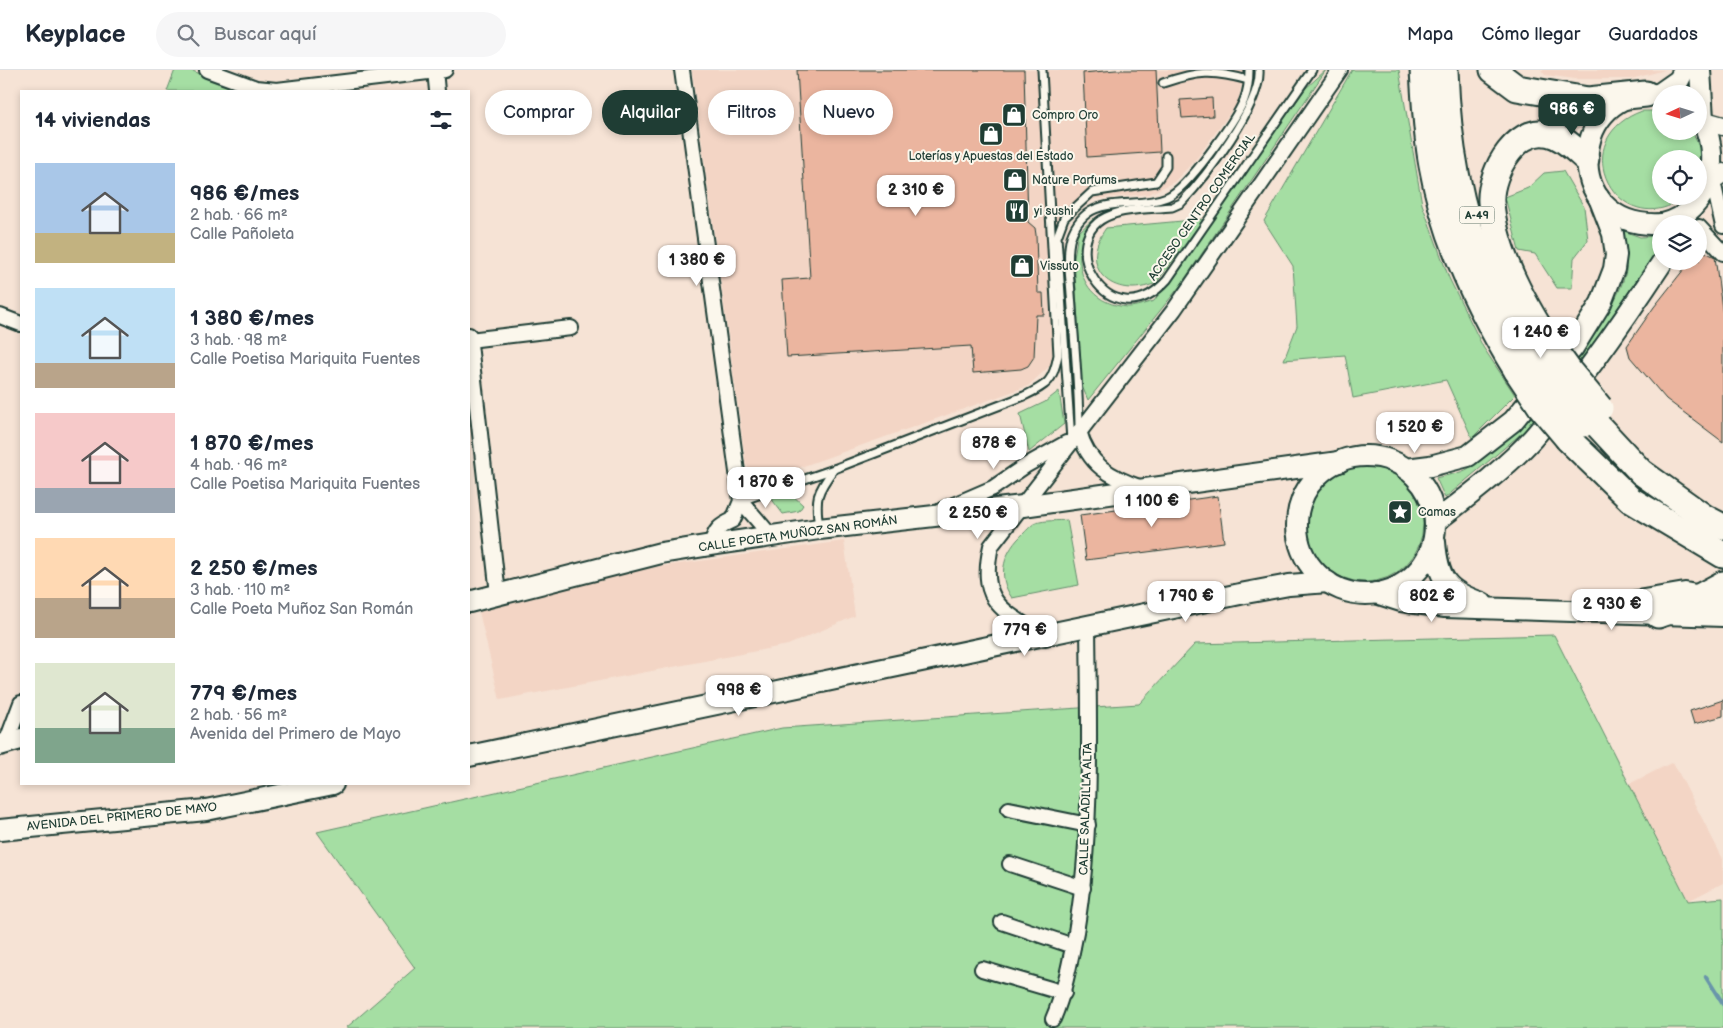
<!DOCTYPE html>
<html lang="es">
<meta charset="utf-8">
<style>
body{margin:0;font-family:"Balsamiq Sans",sans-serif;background:#f6f6f7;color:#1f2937;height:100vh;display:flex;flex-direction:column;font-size:19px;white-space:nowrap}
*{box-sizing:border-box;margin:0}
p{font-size:16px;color:#747a83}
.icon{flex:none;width:28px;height:28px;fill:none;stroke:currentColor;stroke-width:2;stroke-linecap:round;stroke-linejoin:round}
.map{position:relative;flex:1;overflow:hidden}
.drawer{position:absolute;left:20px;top:20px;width:450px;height:695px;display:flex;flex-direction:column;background:#fff;border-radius:0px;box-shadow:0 2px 8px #0003}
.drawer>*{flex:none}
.banner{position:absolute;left:485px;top:20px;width:475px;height:45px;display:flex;gap:10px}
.needle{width:32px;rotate:266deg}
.controls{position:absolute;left:1652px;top:15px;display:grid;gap:10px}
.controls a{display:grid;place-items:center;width:55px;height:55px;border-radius:50%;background:#fff;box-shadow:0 2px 8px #0003;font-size:25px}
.price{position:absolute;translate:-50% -42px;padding:0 11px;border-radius:10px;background:#fff;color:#222;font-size:16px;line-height:32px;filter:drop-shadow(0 1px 2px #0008)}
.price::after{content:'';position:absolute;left:50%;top:30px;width:15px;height:11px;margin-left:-8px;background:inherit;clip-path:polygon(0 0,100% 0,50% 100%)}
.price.current{background:#1f3d34;color:#fff}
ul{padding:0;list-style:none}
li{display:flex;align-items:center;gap:15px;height:125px;padding:0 15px}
li span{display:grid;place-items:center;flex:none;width:140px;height:100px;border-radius:0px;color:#555}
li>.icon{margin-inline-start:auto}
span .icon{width:60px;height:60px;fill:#fffc;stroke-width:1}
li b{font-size:21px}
h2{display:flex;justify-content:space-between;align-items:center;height:60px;padding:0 15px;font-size:21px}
.pill{padding:0 18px;border-radius:22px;background:#fff;box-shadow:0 2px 8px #0003;font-size:18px;line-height:45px}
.pill.current{background:#1f3d34;color:#fff}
header{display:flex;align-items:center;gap:30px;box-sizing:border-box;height:70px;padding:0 25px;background:#fff;border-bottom:1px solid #e0e1e3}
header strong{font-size:24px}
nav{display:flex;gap:28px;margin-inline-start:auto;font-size:18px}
.search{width:350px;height:45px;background:#f6f6f7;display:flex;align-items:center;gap:12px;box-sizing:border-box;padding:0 18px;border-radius:28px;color:#747a83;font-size:19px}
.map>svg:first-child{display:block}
</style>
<header>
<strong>Keyplace</strong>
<div class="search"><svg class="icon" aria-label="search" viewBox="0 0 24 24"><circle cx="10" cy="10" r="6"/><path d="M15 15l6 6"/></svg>Buscar aquí</div>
<nav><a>Mapa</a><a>Cómo llegar</a><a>Guardados</a></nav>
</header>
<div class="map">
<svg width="1723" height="958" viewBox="0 0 1723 958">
<rect width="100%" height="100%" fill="#f6e3d5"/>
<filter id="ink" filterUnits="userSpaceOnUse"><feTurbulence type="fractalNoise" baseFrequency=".02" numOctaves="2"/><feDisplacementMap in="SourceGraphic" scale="10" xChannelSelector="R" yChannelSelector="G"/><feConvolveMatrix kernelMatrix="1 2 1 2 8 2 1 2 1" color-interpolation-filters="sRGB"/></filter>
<g filter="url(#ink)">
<g fill="#f3d5c5">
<polygon points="692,0 1245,0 1238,32 1197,88 1174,112 1149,124 1094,129 1051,161 1054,292 1028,316 770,408 757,404 746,395"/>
<polygon points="1541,0 1665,0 1631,9 1575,9 1545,5"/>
<polygon points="844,471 855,546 788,575 500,630 479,542 635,500"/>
<polygon points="1673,692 1723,789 1723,813 1688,831 1629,714"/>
</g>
<g fill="#a5dea3" stroke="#628e6c">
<polygon points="175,0 190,0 246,21 167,21"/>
<path d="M1326,0L1180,216L1088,330L1082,316L1074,188L1078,163L1094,148C1088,159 1081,171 1080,183C1078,214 1097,235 1128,237C1136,237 1146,233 1154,231L1306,18Z"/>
<polygon points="1352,0 1399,0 1422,134 1449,208 1483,277 1515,325 1472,368 1446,310 1353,328 1345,285 1284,290 1297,256 1293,196 1264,151"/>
<path d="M1642,41H1661V61H1692L1701,81L1699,105V89H1661V126H1686C1621,177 1560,71 1642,41Z"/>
<polygon points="1563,101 1584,137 1588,170 1574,188 1572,218 1557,218 1535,184 1519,181 1505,127 1528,118 1544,103"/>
<path d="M1204,149L1156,213C1113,231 1077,198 1106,158Z"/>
<path d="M1621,160L1640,167L1661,166V174L1585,286L1529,357L1445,428L1436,408C1446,405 1460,404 1469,398C1517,368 1613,257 1626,201C1628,189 1623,172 1621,160Z"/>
<polygon points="1059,321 1064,354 1029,382 1020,344 1045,332"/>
<circle cx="1365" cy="454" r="58"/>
<polygon points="780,421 791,424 803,435 799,441 783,444 770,427"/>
<path d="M1067,450L1079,515L1012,528C996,505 1004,481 1024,463C1027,460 1032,454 1036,453C1045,450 1058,451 1067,450Z"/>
<polygon points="1554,565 1688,831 1723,828 1723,958 346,958 415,898 317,762 782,658 1139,634 1195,574"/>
</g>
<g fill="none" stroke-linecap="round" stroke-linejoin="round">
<polyline stroke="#6995aa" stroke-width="4.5" points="1706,907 1723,934"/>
</g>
<g fill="#ebb59f" stroke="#1f3d34">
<polygon points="797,0 1024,0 1028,152 1035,158 1036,165 1038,223 1043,223 1044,245 1036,245 1034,287 1028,296 1021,299 973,303 971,276 787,287 782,210 810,208"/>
<polygon points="1116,0 1156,0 1160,82 1087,87 1083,3"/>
<polygon points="1212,28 1213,46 1182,48 1180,30"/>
<polygon points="1699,179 1715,187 1723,246 1723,372 1666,329 1630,287 1627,276 1654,237 1688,194 1691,191 1699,191"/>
<polygon points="1218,426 1224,472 1086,490 1080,445"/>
<polygon points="1723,630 1723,646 1694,654 1690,641"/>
</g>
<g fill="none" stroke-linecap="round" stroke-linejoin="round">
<defs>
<g id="service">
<path d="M1259,0C1262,34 1205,108 1181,133L1172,137C1153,139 1129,138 1111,145C1050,167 1109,274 1167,210L1312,0"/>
<path d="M1163,13C1198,1 1213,0 1248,10"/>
<path d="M1079,360C1079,315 1074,269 1071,224C1070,206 1066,184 1071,167C1087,120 1133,141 1167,127C1187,119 1235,51 1244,30C1248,20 1249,10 1249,0"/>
<polyline points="1071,370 1057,167 1064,148 1092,122 1156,112 1166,97 1166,86"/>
<path d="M741,431L834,399L1024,326C1049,314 1053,311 1058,285L1042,0"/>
<path d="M819,458C815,428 816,423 834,399"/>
</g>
<g id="minor">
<polyline points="207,0 256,18 277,20 445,0"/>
<polyline points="435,0 437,21"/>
<path d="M682,0L741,431L733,450C719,456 715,460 711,475"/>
<polyline points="1713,111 1723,156"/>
<polyline points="1699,157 1723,183"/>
<polyline points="0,246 21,254"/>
<polyline points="469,265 498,524"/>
<polyline points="469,270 571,258"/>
<path d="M1079,361C1088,395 1110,407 1142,418"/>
<polyline points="741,431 771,466"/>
<polyline points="942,440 993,418 1025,396 1066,373"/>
<path d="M1041,565C1000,539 979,531 991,476L1174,240L1340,0"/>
<polyline points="6,673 21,633"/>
<polyline points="1009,739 1088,755"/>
<polyline points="1010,794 1083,818"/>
<polyline points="1002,852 1073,876"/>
<polyline points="982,899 1064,923"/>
<path d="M1053,949C1065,921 1070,892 1076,862C1093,761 1089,657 1088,555"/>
</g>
<g id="tertiary">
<polyline points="1705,51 1723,56"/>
<polyline points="1714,109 1723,103"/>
</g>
<g id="secondary">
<polyline points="1700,0 1703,49"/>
<polyline points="1659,24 1679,10 1684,0"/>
<path d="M1661,25C1570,11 1556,160 1661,154"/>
<path d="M1663,154C1712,142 1723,83 1699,45"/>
<circle cx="1366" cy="455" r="69"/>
<polyline points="1406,399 1430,396 1468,386 1513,351 1573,278 1601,233 1614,199 1616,185 1613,164 1599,128"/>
<path d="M1435,452C1466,428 1507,397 1533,368C1581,313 1623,252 1663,191"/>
<path d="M1435,472C1438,509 1446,521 1482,533"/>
<polyline points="1376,523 1401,531 1445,537 1723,546"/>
<polyline points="469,532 661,483 711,475 819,459 1023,436 1339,392"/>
<polyline points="1614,535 1685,523 1723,530"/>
<polyline points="0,675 21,669"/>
<polyline points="469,686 1240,524 1289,515 1328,512"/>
<polyline points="0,760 206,740 333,714"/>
</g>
<g id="motorway">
<path d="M1423,0C1425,31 1426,64 1432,95C1445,169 1478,238 1517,301"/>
<path d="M1445,0C1448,83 1463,166 1503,240C1511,256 1522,271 1531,286"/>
<polyline points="1493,0 1517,18 1588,30 1646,24"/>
<path d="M1547,270C1522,231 1494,180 1491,132C1489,103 1519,49 1556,66C1567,71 1577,81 1586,89"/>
<polyline points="1590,347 1641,402 1704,447 1723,457"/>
<polyline points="1568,369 1631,430 1723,485"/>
<polyline points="1658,545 1680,537 1723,514"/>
</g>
</defs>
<use href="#service" stroke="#1f3d34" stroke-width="11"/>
<use href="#minor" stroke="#1f3d34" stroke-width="18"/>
<use href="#tertiary" stroke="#1f3d34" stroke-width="21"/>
<use href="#secondary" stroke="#1f3d34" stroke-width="24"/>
<use href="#motorway" stroke="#1f3d34" stroke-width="29"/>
<use href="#service" stroke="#fbf7ec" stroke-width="7"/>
<use href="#minor" stroke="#fbf7ec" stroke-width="14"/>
<use href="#tertiary" stroke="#fbf7ec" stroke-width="18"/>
<use href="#secondary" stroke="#fbf7ec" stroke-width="20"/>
<use href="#motorway" stroke="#fbf7ec" stroke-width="25"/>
<defs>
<g id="motorway-bridge">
<polyline points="1547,270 1570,302 1600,338"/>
<polyline points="1531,286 1584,354"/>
<polyline points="1517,301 1541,337 1568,369"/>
</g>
</defs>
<use href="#motorway-bridge" stroke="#1f3d34" stroke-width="29" stroke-linecap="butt"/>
<use href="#motorway-bridge" stroke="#fbf7ec" stroke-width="25"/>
</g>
</g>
<defs>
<symbol id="shop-square" viewBox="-11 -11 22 22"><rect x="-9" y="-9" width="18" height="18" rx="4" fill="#1f3d34" stroke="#fbf7ec"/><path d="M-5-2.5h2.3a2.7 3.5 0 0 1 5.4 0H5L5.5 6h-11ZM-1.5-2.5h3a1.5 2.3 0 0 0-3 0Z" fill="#fff"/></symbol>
<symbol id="restaurant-square" viewBox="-11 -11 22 22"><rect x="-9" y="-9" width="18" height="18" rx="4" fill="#1f3d34" stroke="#fbf7ec"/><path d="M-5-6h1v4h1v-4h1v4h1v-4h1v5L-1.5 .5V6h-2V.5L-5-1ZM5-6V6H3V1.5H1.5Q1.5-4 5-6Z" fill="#fff"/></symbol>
<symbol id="sight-square" viewBox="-11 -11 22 22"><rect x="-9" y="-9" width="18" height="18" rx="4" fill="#1f3d34" stroke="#fbf7ec"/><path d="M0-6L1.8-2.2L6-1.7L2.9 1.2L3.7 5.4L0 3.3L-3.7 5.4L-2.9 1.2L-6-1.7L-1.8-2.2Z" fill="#fff"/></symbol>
</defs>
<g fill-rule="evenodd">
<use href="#shop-square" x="1000" y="31" width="28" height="28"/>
<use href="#shop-square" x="977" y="50" width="28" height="28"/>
<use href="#shop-square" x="1001" y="96" width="28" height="28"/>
<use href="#restaurant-square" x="1003" y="127" width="28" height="28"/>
<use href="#shop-square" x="1008" y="182" width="28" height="28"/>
<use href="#sight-square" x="1386" y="428" width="28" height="28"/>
</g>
<g text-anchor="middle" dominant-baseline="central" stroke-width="4" stroke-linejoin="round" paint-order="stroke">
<rect fill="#fbf7ec" stroke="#61756b" stroke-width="1" x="1459.5" y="136.5" width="35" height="17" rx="4"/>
<g font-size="11" font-weight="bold" fill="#1f3d34">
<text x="1477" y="145">A-49</text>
</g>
<g font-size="12" fill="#1f3d34" stroke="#fbf7ec" text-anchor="start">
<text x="1032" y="45">Compro Oro</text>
<text x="991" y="86" text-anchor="middle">Loterías y Apuestas del Estado</text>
<text x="1032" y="110">Nature Parfums</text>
<text x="1034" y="141">yi sushi</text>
<text x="1040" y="196">Vissuto</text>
<text x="1418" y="442">Camas</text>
</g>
<g font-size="12" fill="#1f3d34" stroke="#fbf7ec">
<text transform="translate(1202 137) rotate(-55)">ACCESO CENTRO COMERCIAL</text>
<text transform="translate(798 464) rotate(-8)">CALLE POETA MUÑOZ SAN ROMÁN</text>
<text transform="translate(1086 739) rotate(-88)">CALLE SALADILLA ALTA</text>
<text transform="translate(122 747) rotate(-6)">AVENIDA DEL PRIMERO DE MAYO</text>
</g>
</g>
</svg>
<div class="controls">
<a><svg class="needle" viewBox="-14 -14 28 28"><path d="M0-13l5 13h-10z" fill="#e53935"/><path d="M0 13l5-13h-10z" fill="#747a83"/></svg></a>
<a><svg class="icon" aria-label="locate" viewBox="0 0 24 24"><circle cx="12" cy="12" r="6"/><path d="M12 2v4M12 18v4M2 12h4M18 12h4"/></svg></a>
<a><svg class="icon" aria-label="layers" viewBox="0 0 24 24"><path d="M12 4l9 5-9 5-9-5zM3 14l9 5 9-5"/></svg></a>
</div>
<b class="price current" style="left:1572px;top:66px">986 €</b>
<b class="price" style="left:916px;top:147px">2 310 €</b>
<b class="price" style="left:697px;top:217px">1 380 €</b>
<b class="price" style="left:1541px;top:289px">1 240 €</b>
<b class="price" style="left:1415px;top:384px">1 520 €</b>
<b class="price" style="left:994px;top:400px">878 €</b>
<b class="price" style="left:766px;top:439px">1 870 €</b>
<b class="price" style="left:1152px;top:458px">1 100 €</b>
<b class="price" style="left:978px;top:470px">2 250 €</b>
<b class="price" style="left:1186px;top:553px">1 790 €</b>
<b class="price" style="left:1432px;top:553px">802 €</b>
<b class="price" style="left:1612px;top:561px">2 930 €</b>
<b class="price" style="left:1025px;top:587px">779 €</b>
<b class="price" style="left:739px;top:647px">998 €</b>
<div class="banner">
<a class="pill">Comprar</a>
<a class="pill current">Alquilar</a>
<a class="pill">Filtros</a>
<a class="pill">Nuevo</a>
</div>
<section class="drawer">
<h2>14 viviendas<svg class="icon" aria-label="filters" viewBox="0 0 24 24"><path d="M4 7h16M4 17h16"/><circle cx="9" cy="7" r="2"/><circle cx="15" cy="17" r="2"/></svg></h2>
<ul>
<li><span style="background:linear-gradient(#a9c7e8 70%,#c2b280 0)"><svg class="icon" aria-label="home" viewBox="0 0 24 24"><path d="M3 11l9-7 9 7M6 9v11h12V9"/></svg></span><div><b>986 €/mes</b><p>2 hab. · 66 m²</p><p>Calle Pañoleta</p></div></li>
<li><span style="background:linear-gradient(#bfe0f5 75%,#b9a48a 0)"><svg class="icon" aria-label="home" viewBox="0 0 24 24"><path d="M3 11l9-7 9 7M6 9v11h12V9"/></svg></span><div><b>1 380 €/mes</b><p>3 hab. · 98 m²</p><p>Calle Poetisa Mariquita Fuentes</p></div></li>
<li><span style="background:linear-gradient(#f6c9c9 75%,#9aa5b1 0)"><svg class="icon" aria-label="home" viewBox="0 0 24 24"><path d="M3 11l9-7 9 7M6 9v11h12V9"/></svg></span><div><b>1 870 €/mes</b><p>4 hab. · 96 m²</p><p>Calle Poetisa Mariquita Fuentes</p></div></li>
<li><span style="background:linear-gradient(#ffd9b3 60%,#b9a48a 0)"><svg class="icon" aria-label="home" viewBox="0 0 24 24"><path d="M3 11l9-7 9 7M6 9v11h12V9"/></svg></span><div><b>2 250 €/mes</b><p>3 hab. · 110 m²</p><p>Calle Poeta Muñoz San Román</p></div></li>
<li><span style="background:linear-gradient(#dfe7d0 65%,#7fa58c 0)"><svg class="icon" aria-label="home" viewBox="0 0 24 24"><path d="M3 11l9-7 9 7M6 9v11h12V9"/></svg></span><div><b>779 €/mes</b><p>2 hab. · 56 m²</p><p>Avenida del Primero de Mayo</p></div></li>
</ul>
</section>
</div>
